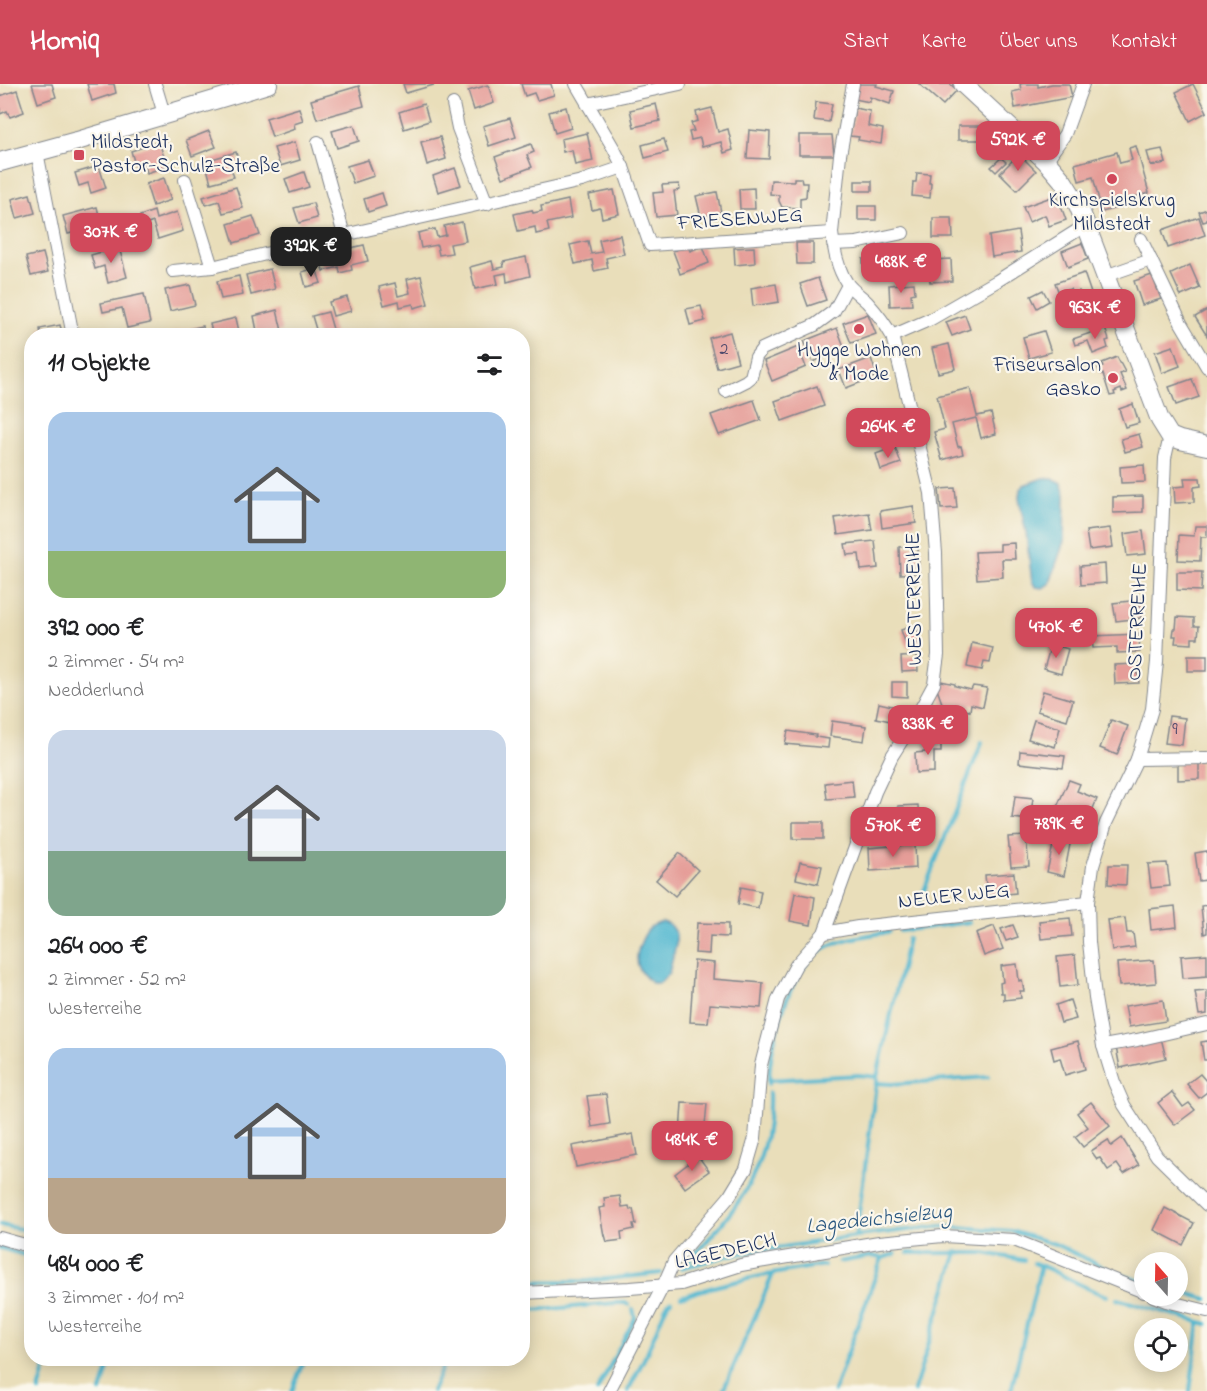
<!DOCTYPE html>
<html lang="de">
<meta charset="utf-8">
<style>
body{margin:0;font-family:"Indie Flower",sans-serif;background:#f2f2f2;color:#202124;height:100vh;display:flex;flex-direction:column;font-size:22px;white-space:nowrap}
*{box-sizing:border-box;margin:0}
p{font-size:20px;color:#757577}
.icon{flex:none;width:33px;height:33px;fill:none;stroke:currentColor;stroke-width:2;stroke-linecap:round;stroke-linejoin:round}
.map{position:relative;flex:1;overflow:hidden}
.details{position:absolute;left:24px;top:244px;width:506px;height:1038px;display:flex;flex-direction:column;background:#fff;border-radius:24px;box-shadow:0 3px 15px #0003}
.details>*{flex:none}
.needle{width:39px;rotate:340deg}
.buttons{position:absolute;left:1134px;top:1168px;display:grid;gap:12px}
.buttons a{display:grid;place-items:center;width:54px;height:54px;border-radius:50%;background:#fff;box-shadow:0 3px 15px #0003;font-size:30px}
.price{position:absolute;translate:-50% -51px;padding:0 14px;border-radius:12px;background:#d1495b;color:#fff;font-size:20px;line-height:39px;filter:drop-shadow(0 2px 3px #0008)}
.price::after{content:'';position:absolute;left:50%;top:36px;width:18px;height:14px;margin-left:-9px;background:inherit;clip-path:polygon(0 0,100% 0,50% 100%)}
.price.on{background:#222;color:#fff}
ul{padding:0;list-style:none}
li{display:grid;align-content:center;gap:12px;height:318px;padding:0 24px}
li span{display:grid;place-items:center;height:186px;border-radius:18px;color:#555}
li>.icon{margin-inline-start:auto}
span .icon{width:108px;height:108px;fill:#fffc;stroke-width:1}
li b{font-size:26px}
h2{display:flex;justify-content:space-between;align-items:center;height:72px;padding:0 24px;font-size:26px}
header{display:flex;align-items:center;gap:36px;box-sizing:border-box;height:84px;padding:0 30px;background:#d1495b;color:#fff}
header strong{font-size:28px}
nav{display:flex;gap:33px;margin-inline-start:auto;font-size:21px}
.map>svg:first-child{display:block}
</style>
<header>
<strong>Homiq</strong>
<nav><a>Start</a><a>Karte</a><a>Über uns</a><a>Kontakt</a></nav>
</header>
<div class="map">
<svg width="1207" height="1307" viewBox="0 0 1207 1307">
<rect width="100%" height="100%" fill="#fbf7ec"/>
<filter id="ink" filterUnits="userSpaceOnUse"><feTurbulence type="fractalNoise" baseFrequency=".0167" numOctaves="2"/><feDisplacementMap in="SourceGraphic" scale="12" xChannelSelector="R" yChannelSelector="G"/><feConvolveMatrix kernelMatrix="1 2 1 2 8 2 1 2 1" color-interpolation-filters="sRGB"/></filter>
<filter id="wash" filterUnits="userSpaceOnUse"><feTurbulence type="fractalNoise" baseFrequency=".008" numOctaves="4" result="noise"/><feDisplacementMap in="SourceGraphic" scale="24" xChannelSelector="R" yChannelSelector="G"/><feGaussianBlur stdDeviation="1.35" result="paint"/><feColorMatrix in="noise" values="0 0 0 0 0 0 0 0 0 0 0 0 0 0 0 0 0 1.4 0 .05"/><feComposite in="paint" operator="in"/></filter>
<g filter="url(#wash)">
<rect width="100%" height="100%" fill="#e9deba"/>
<g fill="#51b7d0" stroke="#367397" stroke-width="1.5">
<polygon points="1043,394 1053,394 1061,399 1065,410 1064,457 1050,499 1043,504 1036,503 1032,498 1026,449 1019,414 1020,405 1024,401"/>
<path d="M663,838L670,841L676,850V861L669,889L660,899H652C636,886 633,875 642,856C647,845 651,841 663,838Z"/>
</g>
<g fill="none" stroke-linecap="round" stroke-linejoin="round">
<g stroke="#51b7d0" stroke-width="4">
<polyline points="920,817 982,658"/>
<polyline points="900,847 969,838"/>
<polyline points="768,996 859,991 877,993"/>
<polyline points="876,999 893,1000 988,993"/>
<path d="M769,1000C768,964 788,890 818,868C839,854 865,852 889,848"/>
<polyline points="0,1141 32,1147"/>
<polyline points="856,1151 877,993 908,854"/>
<polyline points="0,1164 32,1173"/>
<polyline points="908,1169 984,1169 1024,1176"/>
<polyline points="839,1178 872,1172 882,1174 895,1170"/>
<path d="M1034,1179C1059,1187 1081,1204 1107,1212"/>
<path d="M684,1182C735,1127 772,1088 769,1008"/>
<polyline points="681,1184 731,1171 856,1152 943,1142 1011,1147 1055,1160 1118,1190 1144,1198"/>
<polyline points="522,1198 588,1197 661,1189"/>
<polyline points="1178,1207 1207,1215"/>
<path d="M681,1213C727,1197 775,1189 824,1181"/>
<polyline points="1117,1215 1207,1240"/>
<polyline points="522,1226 551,1225 615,1219 625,1219 629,1221"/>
<polyline points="39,1307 48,1275"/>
<polyline points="101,1307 111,1275"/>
<polyline points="292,1307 304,1275"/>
<polyline points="432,1307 446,1275"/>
<polyline points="597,1307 635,1234 633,1225"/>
<polyline points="628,1307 646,1271 665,1225 669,1218 671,1217"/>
<polyline points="723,1307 773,1190"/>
<polyline points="834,1307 882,1174"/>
<polyline points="914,1307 957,1168"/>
<polyline points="1011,1307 1041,1181"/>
<polyline points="1190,1307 1199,1238"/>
</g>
</g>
<g id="blocks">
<g fill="#e59d98">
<polygon points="32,0 52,0 56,13 38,19"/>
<polygon points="87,0 114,0 116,9 92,17"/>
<polygon points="403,0 434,0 434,1 406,9"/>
<polygon points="521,0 551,0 554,11 537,16 534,9 525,12"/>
<polygon points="856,0 877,0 876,2 894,7 890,20 870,13 870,18 854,15"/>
<polygon points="919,0 950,0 957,6 943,21"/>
<polygon points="1020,0 1038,0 1038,3 1052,0 1069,0 1072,13 1015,24 1012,8 1021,6"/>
<polygon points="1193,0 1207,28 1190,37 1176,8"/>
<polygon points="488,1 494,19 474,26 468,7"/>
<polygon points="359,2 364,22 317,35 311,16"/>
<polygon points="17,6 24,28 10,33 7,27 0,30 0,12"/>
<polygon points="816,18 832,20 829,38 814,36"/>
<polygon points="424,20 429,37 404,45 399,28"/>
<polygon points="656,20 660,37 634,43 630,26"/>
<polygon points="566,23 571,44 555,49 549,28"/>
<polygon points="299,24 303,37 294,40 295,45 272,53 266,34"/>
<polygon points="712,24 718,48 728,45 733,66 724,69 721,58 702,63 700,54 691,56 689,48 694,47 691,39 698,37 696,28"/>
<polygon points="855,24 870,27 868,42 883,45 881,60 858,56 859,53 850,52"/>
<polygon points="510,34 516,53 489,62 483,42"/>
<polygon points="354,41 359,57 337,64 332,47"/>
<rect x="958" y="42" width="26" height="14"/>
<polygon points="749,46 770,48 769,75 747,74"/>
<polygon points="209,47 216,63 192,72 186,56"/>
<polygon points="587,49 593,77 575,81 572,66 563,68 561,55"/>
<polygon points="799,51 832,51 834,71 799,71"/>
<polygon points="440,53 446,75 427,81 421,58"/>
<polygon points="664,55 668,68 645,74 642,61"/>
<polygon points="159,58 167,82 147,89 145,81 136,84 131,67"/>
<polygon points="295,58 300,76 280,82 274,64"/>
<polygon points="531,60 534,68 527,71 532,83 503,94 495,73"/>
<polygon points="1136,62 1149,109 1122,116 1124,122 1102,128 1093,93 1079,97 1075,80 1117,68 1120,79 1132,76 1129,64"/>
<polygon points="1162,65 1166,79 1151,82 1147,68"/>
<polygon points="236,68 239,80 230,82 234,93 211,99 205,77"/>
<polygon points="1019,70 1036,87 1017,106 1000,89"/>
<polygon points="1001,74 1006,78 996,88 991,83"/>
<polygon points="368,76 374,92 353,99 347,82"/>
<polygon points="99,82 106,104 91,109 88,99 79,102 75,89"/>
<polygon points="455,84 461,101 438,108 433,92"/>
<polygon points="304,88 309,103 290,109 285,95"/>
<polygon points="917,89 930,90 929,99 931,99 930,114 912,112 913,98 916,98"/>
<polygon points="164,94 171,116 153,122 146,100"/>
<polygon points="794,94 801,94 802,99 807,99 806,113 800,114 800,124 782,123 779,117 779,111 770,110 771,96 794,97"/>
<rect x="855" y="97" width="17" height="10"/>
<polygon points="679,100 680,106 674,107 677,131 656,133 653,109 663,108 662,101"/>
<polygon points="236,103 243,124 223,129 219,117 206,121 203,113"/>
<polygon points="754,104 755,125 740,125 739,105"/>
<polygon points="614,106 619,130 602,134 600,124 592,126 589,111"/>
<polygon points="717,108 721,128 701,133 696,112"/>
<polygon points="382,109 386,122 368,128 364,115"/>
<polygon points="30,110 35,129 17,134 12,115"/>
<polygon points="1057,111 1066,136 1049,142 1045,131 1029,138 1023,123"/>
<polygon points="568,116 571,134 547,139 549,147 536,150 535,143 518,147 514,130 532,126 533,129 542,127 541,122"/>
<polygon points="313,119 317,134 299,139 294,124"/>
<rect x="858" y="122" width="18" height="14"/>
<polygon points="97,123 106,160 88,164 83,146 68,150 63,132"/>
<polygon points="1207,125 1207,137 1203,138 1199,128"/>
<polygon points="154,127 156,135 177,128 183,147 158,155 153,138 143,142 140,132"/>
<polygon points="253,132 260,151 234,159 228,140"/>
<polygon points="1199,133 1205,151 1168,164 1162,146"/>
<polygon points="933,134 952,134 953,154 933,154"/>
<polygon points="462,138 466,157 450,160 452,169 439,171 437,161 421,164 418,149 435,145 437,153 446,151 444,142"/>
<polygon points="1018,147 1021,168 992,173 989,152"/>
<polygon points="620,151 624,170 606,174 608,184 594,187 592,176 575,180 570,161 588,157 591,170 602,168 599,156"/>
<polygon points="796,159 813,159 813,180 797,180"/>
<polygon points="1082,159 1088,175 1068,183 1062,167"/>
<polygon points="364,161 368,177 351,181 352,186 340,189 339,183 323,187 319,170 335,166 338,177 348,174 346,165"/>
<polygon points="688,162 690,167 703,162 709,179 680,190 678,184 679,183 673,167"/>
<polygon points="119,163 127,193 108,199 104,182 95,185 91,171"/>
<polygon points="754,163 755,179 735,181 734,164"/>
<polygon points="43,169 48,188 31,192 26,173"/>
<polygon points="526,173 530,192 507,198 506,189 496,191 498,200 475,205 470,183 492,177 494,185 504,183 503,178"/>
<polygon points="883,174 884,190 864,191 863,175"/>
<polygon points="951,175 952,197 930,198 929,176"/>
<polygon points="1190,181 1200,204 1181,212 1171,190"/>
<polygon points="316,184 321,199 306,203 302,188"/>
<polygon points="270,185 275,205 251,211 246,191"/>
<polygon points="1084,189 1094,218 1085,221 1079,207 1072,210 1070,205 1059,209 1055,199"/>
<polygon points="1152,191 1161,215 1142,221 1134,197"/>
<polygon points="239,192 243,211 221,215 217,197"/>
<polygon points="421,192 428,220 414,224 413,220 400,223 399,217 384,221 379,203 395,199 398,212 410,209 407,195"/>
<polygon points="818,194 826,216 808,222 800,200"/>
<polygon points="914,199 915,209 911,210 912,221 890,222 889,201"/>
<polygon points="776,200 779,218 753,222 751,204"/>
<polygon points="190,201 195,221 170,227 165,206"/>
<polygon points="1043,206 1049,217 1037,224 1031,212"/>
<polygon points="144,210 150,239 127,244 122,224 103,228 101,219"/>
<polygon points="347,213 351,227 333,232 329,218"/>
<polygon points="701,222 705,237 690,241 686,225"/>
<polygon points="277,226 282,247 258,252 254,232"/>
<polygon points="1207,226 1207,252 1195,233"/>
<polygon points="328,228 335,252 318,252 312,232"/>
<polygon points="868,230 876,250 851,259 843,239"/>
<polygon points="965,231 970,245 952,252 946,238"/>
<polygon points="236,234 240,252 213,252 210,240"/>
<polygon points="60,241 63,252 41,252 40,245"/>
<polygon points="203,242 204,252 174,252 174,248"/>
<polygon points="837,244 845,265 813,278 804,257"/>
<polygon points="1105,244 1109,256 1106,257 1108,264 1093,270 1088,257 1075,261 1073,255"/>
<polygon points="1044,247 1051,268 1029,274 1023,253"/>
<polygon points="730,248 738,278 717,284 709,254"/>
<polygon points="949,260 955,285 938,289 932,264"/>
<polygon points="1173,262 1180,282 1162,289 1155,268"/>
<polygon points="798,263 806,283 772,297 764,277"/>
<polygon points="1117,273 1125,288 1120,290 1127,306 1122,308 1121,305 1114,308 1115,311 1110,312 1103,290 1101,290 1098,284 1103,283 1102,279"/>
<polygon points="871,274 877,292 846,304 839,286"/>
<polygon points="1192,295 1199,313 1176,321 1169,303"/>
<polygon points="817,302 824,322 782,337 775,317"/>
<polygon points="970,304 977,332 991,329 996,350 981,354 976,334 952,340 958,363 961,362 963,370 942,376 934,348 945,345 937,312"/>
<polygon points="754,316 761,336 719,351 711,331"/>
<polygon points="1133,320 1139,339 1125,343 1119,325"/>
<polygon points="886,329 892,343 876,349 870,336"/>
<polygon points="1139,350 1143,363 1125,368 1121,355"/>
<polygon points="895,363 901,379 881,386 876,370"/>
<polygon points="1144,381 1145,398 1121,399 1120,383"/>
<polygon points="1184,394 1200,394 1201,402 1194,403 1194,418 1175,419 1174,403 1185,402"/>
<polygon points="955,404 957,424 941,425 939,405"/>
<polygon points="1143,412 1143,428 1113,429 1113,413"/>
<polygon points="913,422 916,439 882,444 880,427"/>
<polygon points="869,429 872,446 838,451 835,434"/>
<polygon points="1195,442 1207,442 1207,453 1201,453 1200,477 1178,476 1179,451 1194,452"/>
<polygon points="1110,444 1113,463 1089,466 1086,447"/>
<polygon points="1143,447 1146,470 1127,472 1124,450"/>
<polygon points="875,457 878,484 861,486 859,470 847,471 845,460"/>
<polygon points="1014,459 1015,475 1002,475 1003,493 977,495 975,468 1000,467 1000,460"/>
<polygon points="918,462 919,489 900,490 899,463"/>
<polygon points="1105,480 1106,499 1081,501 1080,482"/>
<polygon points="1177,488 1202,488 1201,507 1177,506"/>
<polygon points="1139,516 1141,534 1116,537 1113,519"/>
<polygon points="1177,533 1194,534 1194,542 1199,542 1198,554 1192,554 1192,560 1175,559 1176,552 1173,552 1174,545 1176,545"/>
<polygon points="916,541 921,558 907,563 901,546"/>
<polygon points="1139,550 1140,568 1117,569 1117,563 1093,564 1092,552"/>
<polygon points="972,559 993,564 990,579 984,578 982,586 967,583"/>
<polygon points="1051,560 1068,565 1061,590 1044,585"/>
<polygon points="917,572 918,587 902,588 901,573"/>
<rect x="1188" y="572" width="19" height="15"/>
<polygon points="1137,580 1139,599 1115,600 1114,581"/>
<polygon points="941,597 955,600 955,602 971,606 973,602 987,604 983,623 971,620 970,627 943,622 937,605"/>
<polygon points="892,598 907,598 907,613 892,612"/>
<polygon points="1043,607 1073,616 1067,636 1037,627"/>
<polygon points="879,619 897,623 895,638 876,634"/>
<polygon points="1169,632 1185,634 1182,661 1165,659"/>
<polygon points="1034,636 1060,644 1055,663 1028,655"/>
<polygon points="1111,636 1128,642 1117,671 1100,664"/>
<polygon points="832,637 866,642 864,657 830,652"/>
<polygon points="788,647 816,651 815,653 829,655 828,664 785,660"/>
<polygon points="925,655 941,655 941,668 934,668 934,688 916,689 915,669 925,668"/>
<polygon points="1020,667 1065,672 1063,684 1019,679"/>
<polygon points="1199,677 1199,695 1178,696 1178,678"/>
<polygon points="852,696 854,713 827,715 825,699"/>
<polygon points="1069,696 1080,700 1077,707 1097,715 1087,739 1074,734 1076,728 1071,726 1069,731 1056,725"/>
<polygon points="1015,712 1033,714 1030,736 1012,734"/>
<polygon points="918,721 919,744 899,745 898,722"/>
<rect x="793" y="738" width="30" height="17"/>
<polygon points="1026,752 1029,782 1011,783 1008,753"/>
<polygon points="1055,752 1071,755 1064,792 1047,788"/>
<polygon points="915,760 916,784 870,787 869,764"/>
<polygon points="1207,767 1207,796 1199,797 1195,769"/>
<polygon points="679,769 698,786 675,812 656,796"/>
<polygon points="800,778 822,782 818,800 796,795"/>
<polygon points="1167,779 1170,802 1151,804 1148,780"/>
<polygon points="1109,781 1127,781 1126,801 1108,800"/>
<polygon points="1014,789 1016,809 987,812 985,791"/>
<polygon points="741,803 761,807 758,824 738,820"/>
<polygon points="795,809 815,813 811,841 790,837"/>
<polygon points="1207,821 1207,849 1204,850 1201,822"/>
<polygon points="1175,822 1177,843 1151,846 1149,825"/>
<polygon points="1070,834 1072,852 1041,855 1039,837"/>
<polygon points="1125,834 1127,849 1133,849 1135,863 1112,866 1108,836"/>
<polygon points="697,839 728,840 728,853 710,852 709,870 695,869"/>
<polygon points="1013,841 1018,853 1006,857 1001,845"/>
<polygon points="994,842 1003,865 984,872 976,849"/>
<polygon points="1207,870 1207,892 1183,894 1181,872"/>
<polygon points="1075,871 1078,901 1060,903 1057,873"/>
<polygon points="1154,876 1156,899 1119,902 1117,879"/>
<polygon points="694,877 714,879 713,895 763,899 761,924 710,920 708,939 690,938"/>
<polygon points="1017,880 1019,897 1022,896 1024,907 1020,907 1021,914 1004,916 1004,909 1001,909 1000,899 1003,898 1001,882"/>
<polygon points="1207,907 1207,930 1199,931 1195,908"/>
<polygon points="1070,916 1076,935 1061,939 1056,921"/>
<polygon points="1163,916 1166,937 1129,943 1125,922"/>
<polygon points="1161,954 1166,974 1120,984 1116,963"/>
<polygon points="1078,957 1085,985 1065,991 1060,974 1054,976 1051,964"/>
<polygon points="1207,957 1207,976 1204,976 1201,958"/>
<polygon points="1200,990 1207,998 1207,1008 1199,1014 1187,1000"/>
<polygon points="1172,1008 1183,1023 1189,1019 1195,1026 1175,1041 1158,1019"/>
<polygon points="606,1010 610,1040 592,1043 587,1012"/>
<polygon points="1091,1018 1110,1042 1083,1063 1075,1053 1088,1043 1077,1029"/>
<polygon points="682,1019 707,1020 704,1052 680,1050"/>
<polygon points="633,1050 637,1071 576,1083 572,1062"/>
<polygon points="1122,1054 1139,1081 1124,1090 1117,1080 1108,1086 1100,1074 1097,1075 1091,1067 1108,1056 1111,1062"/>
<polygon points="698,1072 709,1087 685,1104 675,1090"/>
<polygon points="620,1112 622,1123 629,1122 630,1126 633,1125 636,1140 633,1140 634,1145 621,1148 622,1156 607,1158 605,1151 604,1152 599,1124 605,1123 604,1114"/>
<polygon points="1165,1124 1194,1139 1183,1161 1154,1146"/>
</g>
</g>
</g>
<g filter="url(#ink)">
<use href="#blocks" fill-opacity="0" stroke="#82868c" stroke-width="1.5"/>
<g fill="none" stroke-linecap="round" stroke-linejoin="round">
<defs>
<g id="street">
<polyline points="155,0 164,30"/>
<polyline points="576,0 614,65 623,83 650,161 832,149"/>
<polyline points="453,20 458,44 487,120"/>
<polyline points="587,20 680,0"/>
<polyline points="318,58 344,151"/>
<polyline points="37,68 73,252"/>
<polyline points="1046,77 1065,50 1083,0"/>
<polyline points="185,96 212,183"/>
<polyline points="1141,155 1181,239 1207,283"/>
<polyline points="833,160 856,159 903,149"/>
<polyline points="173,187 212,183 344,151 582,97 623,83"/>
<polyline points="1105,192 1151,176"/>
<polyline points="892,252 931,235 997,197 1086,141"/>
<polyline points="726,307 746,297 751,293 756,273 762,265 815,241 834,227 848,201"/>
<polyline points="1170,352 1165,374 1157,578 1152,625 1137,675 1106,739 1093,782 1088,818 1089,858 1095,914 1103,962 1114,998 1124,1021 1157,1072 1207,1121"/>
<polyline points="1137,675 1207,674"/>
<polyline points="824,849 858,843 1088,818"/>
<polyline points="1103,962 1137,956 1207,940"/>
<polyline points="0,1154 32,1163"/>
<polyline points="522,1209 630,1204 681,1200 741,1181 879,1158 943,1152 1014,1156 1144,1208"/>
<polyline points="1153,1212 1166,1217 1207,1227"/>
<path d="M609,1307L663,1202L674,1177L729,1113L746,1085L755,1054L761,981L778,915L796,881L824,849L875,708L892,672L913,639L934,600L938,571L936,469L931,409L892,252C885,239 877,229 867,218C861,212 852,206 847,199C837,184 834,166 832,149L840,71L853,0"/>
</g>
<g id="secondary">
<polyline points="963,0 1046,77 1063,97 1078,121 1086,141 1160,336 1170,352 1180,356 1207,362"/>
<polyline points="0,78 77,57 268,0"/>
</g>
</defs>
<use href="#street" stroke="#82868c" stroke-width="14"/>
<use href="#secondary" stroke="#82868c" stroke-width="20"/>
<use href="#street" stroke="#fff" stroke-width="12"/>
<use href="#secondary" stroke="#fff" stroke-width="18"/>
</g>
</g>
<g fill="#d1495b" stroke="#fbf7ec" stroke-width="2">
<rect x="73" y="65" width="12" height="12" rx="3"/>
<circle cx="1112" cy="95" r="6"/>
<circle cx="859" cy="245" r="6"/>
<circle cx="1113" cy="294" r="6"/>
</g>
<g text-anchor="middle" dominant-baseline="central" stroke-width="4.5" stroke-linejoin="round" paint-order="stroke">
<g font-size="18" fill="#4e4a6c">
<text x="724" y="266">2</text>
<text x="1175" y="646">9</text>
</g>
<g font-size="21" fill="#1b2f5e" stroke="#fbf7ec">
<text x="91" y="59" text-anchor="start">Mildstedt,<tspan x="91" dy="24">Pastor-Schulz-Straße</tspan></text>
<text x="1112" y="117">Kirchspielskrug<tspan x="1112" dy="24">Mildstedt</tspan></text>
<text x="859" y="267">Hygge Wohnen<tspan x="859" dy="24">&amp; Mode</tspan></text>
<text x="1101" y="282" text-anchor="end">Friseursalon<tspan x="1101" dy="24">Gasko</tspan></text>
</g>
<g font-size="21" fill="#1b2f5e" stroke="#fbf7ec">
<text transform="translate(740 136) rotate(-4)">FRIESENWEG</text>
<text transform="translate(915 515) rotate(-91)">WESTERREIHE</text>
<text transform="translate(1138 538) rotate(-87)">OSTERREIHE</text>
<text transform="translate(954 813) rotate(-6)">NEUER WEG</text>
<text transform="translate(726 1168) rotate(-13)">LAGEDEICH</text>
</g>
<g font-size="22" font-style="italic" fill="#2b5880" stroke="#fbf7ec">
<text transform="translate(879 1136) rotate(-6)">Lagedeichsielzug</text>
</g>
</g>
</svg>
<div class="buttons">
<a><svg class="needle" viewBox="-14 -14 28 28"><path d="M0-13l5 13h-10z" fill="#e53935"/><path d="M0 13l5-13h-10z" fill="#757577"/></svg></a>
<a><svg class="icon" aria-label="locate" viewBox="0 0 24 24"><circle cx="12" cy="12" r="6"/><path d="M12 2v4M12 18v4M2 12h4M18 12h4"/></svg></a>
</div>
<b class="price" style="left:1018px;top:88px">592K €</b>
<b class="price" style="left:111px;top:180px">307K €</b>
<b class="price on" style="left:311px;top:194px">392K €</b>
<b class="price" style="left:901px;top:210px">488K €</b>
<b class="price" style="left:1095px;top:256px">963K €</b>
<b class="price" style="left:888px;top:375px">264K €</b>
<b class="price" style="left:1056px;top:575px">470K €</b>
<b class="price" style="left:928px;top:672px">838K €</b>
<b class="price" style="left:1059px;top:772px">789K €</b>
<b class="price" style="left:893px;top:774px">570K €</b>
<b class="price" style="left:692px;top:1088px">484K €</b>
<section class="details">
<h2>11 Objekte<svg class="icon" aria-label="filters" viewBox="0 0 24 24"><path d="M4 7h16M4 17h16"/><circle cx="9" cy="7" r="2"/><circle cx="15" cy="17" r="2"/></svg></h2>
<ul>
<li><span style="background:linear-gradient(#a9c7e8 75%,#8fb573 0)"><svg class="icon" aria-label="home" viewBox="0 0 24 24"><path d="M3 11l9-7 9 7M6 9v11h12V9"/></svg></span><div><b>392 000 €</b><p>2 Zimmer · 54 m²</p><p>Nedderlund</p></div></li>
<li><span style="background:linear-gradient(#c9d6e8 65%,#7fa58c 0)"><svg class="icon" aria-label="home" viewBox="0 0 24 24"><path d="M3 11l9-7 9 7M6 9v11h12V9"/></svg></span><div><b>264 000 €</b><p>2 Zimmer · 52 m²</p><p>Westerreihe</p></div></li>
<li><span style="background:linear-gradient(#a9c7e8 70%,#b9a48a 0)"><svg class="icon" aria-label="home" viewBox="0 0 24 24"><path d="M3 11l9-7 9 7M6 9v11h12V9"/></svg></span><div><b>484 000 €</b><p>3 Zimmer · 101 m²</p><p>Westerreihe</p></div></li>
</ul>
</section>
</div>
